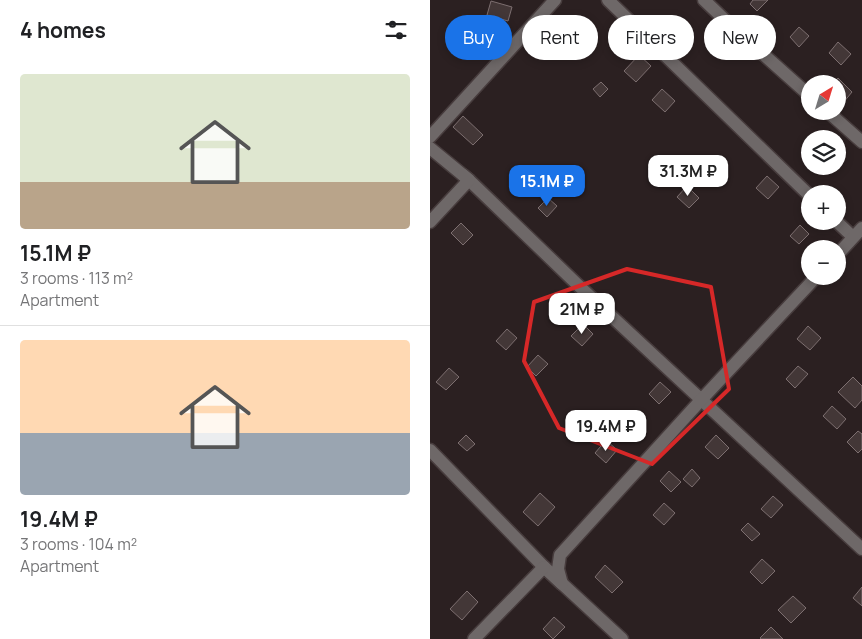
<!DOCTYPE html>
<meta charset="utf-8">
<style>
body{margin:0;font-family:Manrope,sans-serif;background:#f2f2f2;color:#202124;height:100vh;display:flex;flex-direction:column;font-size:19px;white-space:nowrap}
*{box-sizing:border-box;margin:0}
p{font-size:16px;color:#757577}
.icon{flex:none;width:28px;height:28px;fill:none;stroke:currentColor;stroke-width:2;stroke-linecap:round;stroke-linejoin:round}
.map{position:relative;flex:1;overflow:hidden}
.drawer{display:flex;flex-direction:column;background:#fff;width:430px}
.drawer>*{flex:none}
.guide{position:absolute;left:15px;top:15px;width:341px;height:45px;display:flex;gap:10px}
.needle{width:32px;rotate:38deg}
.buttons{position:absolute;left:371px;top:75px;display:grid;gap:10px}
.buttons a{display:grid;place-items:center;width:45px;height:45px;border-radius:50%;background:#fff;box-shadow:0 2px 8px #0003;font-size:25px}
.price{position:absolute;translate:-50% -42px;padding:0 11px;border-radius:10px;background:#fff;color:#222;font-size:16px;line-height:32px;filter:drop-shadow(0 1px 2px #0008)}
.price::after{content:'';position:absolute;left:50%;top:30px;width:15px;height:11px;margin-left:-8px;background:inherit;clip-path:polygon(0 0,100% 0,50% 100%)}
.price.selected{background:#1a73e8;color:#fff}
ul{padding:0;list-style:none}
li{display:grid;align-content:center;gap:10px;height:265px;padding:0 20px}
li+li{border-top:1px solid #e0e0e0}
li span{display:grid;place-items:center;height:155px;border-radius:5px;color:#555}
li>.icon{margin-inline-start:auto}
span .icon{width:90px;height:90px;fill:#fffc;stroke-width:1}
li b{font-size:21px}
h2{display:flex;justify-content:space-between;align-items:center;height:60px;padding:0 20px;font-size:21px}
.tag{padding:0 18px;border-radius:22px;background:#fff;box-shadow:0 2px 8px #0003;font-size:18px;line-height:45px}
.tag.selected{background:#1a73e8;color:#fff}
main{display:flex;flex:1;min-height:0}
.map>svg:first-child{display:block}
</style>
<main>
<section class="drawer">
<h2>4 homes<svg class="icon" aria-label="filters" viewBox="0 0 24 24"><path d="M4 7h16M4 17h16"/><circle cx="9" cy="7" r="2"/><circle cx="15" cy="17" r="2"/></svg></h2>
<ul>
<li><span style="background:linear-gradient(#dfe7d0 70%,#b9a48a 0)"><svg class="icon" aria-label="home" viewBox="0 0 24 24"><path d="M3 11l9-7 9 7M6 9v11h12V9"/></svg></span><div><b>15.1M ₽</b><p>3 rooms · 113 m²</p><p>Apartment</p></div></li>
<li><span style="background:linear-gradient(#ffd9b3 60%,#9aa5b1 0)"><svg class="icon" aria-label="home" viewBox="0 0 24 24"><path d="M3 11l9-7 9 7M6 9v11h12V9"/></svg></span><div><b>19.4M ₽</b><p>3 rooms · 104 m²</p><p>Apartment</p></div></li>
</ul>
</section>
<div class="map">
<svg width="432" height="639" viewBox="0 0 432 639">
<rect width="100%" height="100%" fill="#2b2021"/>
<g fill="#433737" stroke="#7d6f70">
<polygon points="323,0 338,0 327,11 320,4"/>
<polygon points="61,1 82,7 78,21 57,15"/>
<polygon points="369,27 379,36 369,47 360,37"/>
<polygon points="408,42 421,54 411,65 399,53"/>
<polygon points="209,55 221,66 206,82 194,71"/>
<polygon points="408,78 422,92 413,103 408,98 408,84 403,84"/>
<polygon points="171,82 178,89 170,97 163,89"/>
<polygon points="232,89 245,101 235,112 222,100"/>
<polygon points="33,116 53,135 43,145 23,127"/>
<polygon points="228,159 237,167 227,178 218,169"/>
<polygon points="92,167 101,175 91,185 82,177"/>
<polygon points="337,176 349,187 338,199 326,188"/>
<polygon points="257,186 269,198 259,208 247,197"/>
<polygon points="118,198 127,206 117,217 108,208"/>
<polygon points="31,223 43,235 33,245 21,233"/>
<polygon points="370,225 379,234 369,244 360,236"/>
<polygon points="153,324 163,334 152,346 141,336"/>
<polygon points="378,326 391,338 380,350 367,339"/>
<polygon points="77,329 87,338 76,350 66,341"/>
<polygon points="108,355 118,364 106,376 97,367"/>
<polygon points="368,366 378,374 365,388 356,379"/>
<polygon points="19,368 29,377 16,390 6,382"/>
<polygon points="423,377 432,386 432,400 425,408 408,392"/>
<polygon points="230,382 241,392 229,404 219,394"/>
<polygon points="402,406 416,419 407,429 393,416"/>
<polygon points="428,431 432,434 432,449 428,453 417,442"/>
<polygon points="36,435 45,444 37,451 28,443"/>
<polygon points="286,435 299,448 288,459 275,447"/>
<polygon points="176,440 187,450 176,463 165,453"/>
<polygon points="262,469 270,478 262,487 253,479"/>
<polygon points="239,471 251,482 241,492 230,481"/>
<polygon points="110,493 125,507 108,526 93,512"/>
<polygon points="343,496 353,505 341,518 331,509"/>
<polygon points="234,503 245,513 234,525 223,515"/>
<polygon points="318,523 330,534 322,541 311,530"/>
<polygon points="332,559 345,571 332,584 320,572"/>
<polygon points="175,565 193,582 182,593 165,577"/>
<polygon points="432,587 432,606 423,598"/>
<polygon points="37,591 48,602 32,620 20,609"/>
<polygon points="363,596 376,608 361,623 348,610"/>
<polygon points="124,617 135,627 123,639 113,629"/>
<polygon points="341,627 353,639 331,639 330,638"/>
</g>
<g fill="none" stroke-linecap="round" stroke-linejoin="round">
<defs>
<g id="minor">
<polyline points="178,0 380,196"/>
<polyline points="274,0 296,21 380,96"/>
<polyline points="397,111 432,142"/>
<polyline points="0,137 125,0"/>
<polyline points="0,148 39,180 150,287 432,549"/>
<polyline points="406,221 423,237"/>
<polyline points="0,222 39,180 33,175"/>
<polyline points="408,254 432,228"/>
<polyline points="0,450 114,567 192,639"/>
<polyline points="114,567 132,584 128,569 130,555 271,400 387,276"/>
<polyline points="44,639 114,567"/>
</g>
</defs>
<use href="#minor" stroke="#473c3d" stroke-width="15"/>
<use href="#minor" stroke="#6e6868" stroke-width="12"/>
</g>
<path fill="none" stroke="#d62828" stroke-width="4" stroke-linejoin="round" d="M197,269L281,287L299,389L222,464L129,428L94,361L104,302Z"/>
</svg>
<div class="buttons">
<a><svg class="needle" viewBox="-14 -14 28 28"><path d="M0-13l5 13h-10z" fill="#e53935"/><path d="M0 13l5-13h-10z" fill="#757577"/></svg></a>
<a><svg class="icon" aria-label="layers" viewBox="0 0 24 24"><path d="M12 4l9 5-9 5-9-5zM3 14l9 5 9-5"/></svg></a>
<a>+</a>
<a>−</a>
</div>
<b class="price" style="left:258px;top:197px">31.3M ₽</b>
<b class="price selected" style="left:117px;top:207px">15.1M ₽</b>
<b class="price" style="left:152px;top:335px">21M ₽</b>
<b class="price" style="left:176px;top:452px">19.4M ₽</b>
<div class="guide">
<a class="tag selected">Buy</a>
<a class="tag">Rent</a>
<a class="tag">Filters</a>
<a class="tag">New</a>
</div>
</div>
</main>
